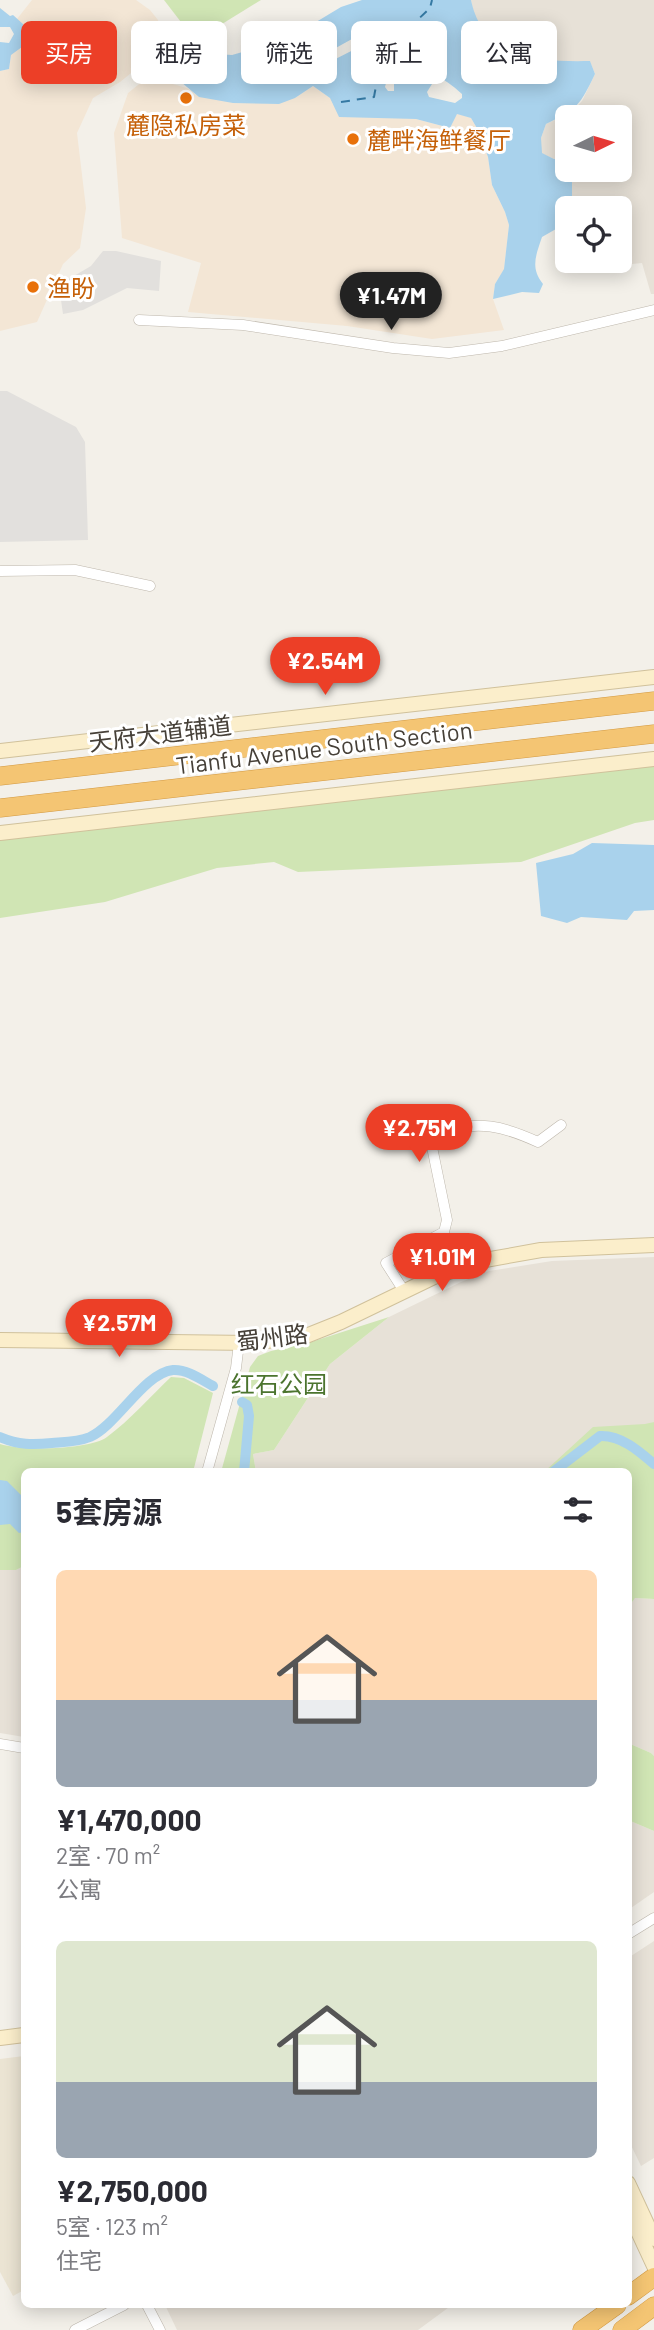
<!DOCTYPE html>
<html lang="zh">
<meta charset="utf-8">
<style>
body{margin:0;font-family:Barlow,"Noto Sans SC",sans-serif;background:#f7f7f7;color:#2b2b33;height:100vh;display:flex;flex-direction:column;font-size:26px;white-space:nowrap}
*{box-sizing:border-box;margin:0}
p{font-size:23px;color:#7c7c81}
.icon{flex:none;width:38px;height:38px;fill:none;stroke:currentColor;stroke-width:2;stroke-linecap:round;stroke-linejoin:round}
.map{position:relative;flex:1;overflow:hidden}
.details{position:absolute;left:21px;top:1468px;width:611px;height:840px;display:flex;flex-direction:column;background:#fff;border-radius:10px;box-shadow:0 4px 18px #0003}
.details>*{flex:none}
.guide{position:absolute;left:21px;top:21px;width:612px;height:63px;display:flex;gap:14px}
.needle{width:46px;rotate:85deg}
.buttons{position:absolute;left:555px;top:105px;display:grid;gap:14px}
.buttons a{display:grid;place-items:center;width:77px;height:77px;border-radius:10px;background:#fff;box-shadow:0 4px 18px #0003;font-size:35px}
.price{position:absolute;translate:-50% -60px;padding:0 16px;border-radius:24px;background:#ec3f27;color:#fff;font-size:23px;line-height:46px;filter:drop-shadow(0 2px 4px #0008)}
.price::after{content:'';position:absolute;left:50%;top:42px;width:21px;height:16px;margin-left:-10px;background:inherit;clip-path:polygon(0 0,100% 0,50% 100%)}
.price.on{background:#222;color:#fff}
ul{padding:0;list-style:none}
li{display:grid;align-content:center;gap:14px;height:371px;padding:0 35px}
li span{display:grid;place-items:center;height:217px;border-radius:10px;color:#555}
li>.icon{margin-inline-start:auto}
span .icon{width:126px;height:126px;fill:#fffc;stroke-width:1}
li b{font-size:30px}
h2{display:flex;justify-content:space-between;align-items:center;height:84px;padding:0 35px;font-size:30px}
.pill{padding:0 24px;border-radius:10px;background:#fff;box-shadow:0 4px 18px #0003;font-size:24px;line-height:63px}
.pill.on{background:#ec3f27;color:#fff}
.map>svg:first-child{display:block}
</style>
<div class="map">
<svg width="654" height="2330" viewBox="0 0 654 2330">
<rect width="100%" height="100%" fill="#f3f0e9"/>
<g fill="#e7e1d7">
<polygon points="471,0 654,0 654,294 651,294 642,263 585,269 582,261 620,261 620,208 572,208 571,170 620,170 620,117 567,117 567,161 554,159 541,153 541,138 546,124 572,112 582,101 595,74 590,62 548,62 520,55 507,49 481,29 474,16"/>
<polygon points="654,1257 654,1422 544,1472 256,1472 253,1454 274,1450 330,1364 389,1317 461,1282 489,1271 552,1261"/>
<polygon points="24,1566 24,1737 0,1733 0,1570 16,1570"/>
<polygon points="635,1598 654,1599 654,1756 651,1753 628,1743 628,1608"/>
<polygon points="628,1820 654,1831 654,1892 628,1910"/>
<polygon points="654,1941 654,2158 641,2166 628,2139 628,1958"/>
<polygon points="165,2305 452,2305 418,2330 177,2330"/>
</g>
<g fill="#f3e6d5">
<polygon points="32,0 136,0 150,10 158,20 160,42 141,65 120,82 93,98 77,133 86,208 80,248 63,264 37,322 0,331 0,71 9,69 11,55 23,24 17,19"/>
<polygon points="148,77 187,88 199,97 295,98 313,86 330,98 390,117 416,119 450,128 457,113 471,118 478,130 488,157 492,185 505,212 509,225 504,270 495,284 493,299 504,330 432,339 347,326 188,312 201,263 122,238 114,133 128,93"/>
</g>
<polygon fill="#ebe4d3" points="24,2056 24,2290 13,2296 0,2272 0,2059"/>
<g fill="#d0e5b4">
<polygon points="164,0 261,0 222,24 184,26"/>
<polygon points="654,764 654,820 635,823 521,862 298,872 274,862 217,868 105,902 0,918 0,841 2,840"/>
<polygon points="389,1317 330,1364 274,1450 253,1454 256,1472 221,1472 250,1367 258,1356 271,1351 308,1343"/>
<path d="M171,1377L184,1378L213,1393L193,1472H24V1566L16,1570H0V1444C20,1451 90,1450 107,1437C130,1420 151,1396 171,1377Z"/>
<polygon points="654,1422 654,1599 635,1598 628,1608 628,1472 544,1472 593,1427 645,1424"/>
<polygon points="628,1743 651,1753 654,1756 654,1831 628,1820"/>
</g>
<g fill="#e2e0dd">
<polygon points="103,251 116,251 161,261 159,291 127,288 83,310 63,314 60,293 67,280 91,266"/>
<polygon points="0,391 7,391 76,427 85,442 88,540 0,542"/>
</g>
<g fill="#a9d2ec" fill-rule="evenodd">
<path d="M362,0H471C483,59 540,62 590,61L595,74C580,105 578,109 546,124L541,138L542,153L554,159L567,160V170H571L572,173V208H567V229H556L542,237C536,255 530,268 543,284L539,293L522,292L493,299L495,284L504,269L509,225L505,212L492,185L488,157L478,130L471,118L457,114L450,128L416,119L339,117L330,98L313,86L295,98L279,104L233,103L199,97L181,82L185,61L200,53L232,55L253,49L273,48L341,7ZM370,29L376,34L369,42L300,77L290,79L287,75ZM403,69C427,70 444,77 462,94V98L455,103L429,97L427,92L432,84L394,80V91H388L385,87C387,77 393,72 403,69Z"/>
<polygon points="0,8 10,16 13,15 23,24 26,44 11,55 9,69 0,71 0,42 9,43 14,34 10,27 0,27"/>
<polygon points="592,843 654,845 654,910 634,911 627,920 581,917 567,923 541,916 536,863 573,854"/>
<polygon points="0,1480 7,1481 24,1498 24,1532 19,1533 10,1524 0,1525"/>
</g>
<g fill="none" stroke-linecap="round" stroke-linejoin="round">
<g stroke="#a9d2ec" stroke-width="10">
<polyline points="242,1402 247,1405 249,1416 244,1472"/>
<path d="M0,1437C19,1445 32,1445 52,1443C65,1442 78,1442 90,1437C117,1425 144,1373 173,1370C187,1369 202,1380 213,1386"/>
<path d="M553,1472L600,1436C621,1435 639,1451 654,1464"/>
</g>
<path stroke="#3579a3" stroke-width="2" stroke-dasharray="9 7" stroke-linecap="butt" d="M341,102L374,97C382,49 397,40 430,8L432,0"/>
<defs>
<g id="street">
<polyline points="139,320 243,325 393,348 449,353 502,346 654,310"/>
<polyline points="0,571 75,570 150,586"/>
<path d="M404,1291L386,1263L444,1232L447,1220L432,1147L441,1132C479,1120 503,1126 538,1142L561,1125"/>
<polyline points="207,1472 236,1368 239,1343"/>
<polyline points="0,1744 24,1748"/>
<polyline points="628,1934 654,1918"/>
<polyline points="147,2305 160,2330"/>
<polyline points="75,2330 124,2305"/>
</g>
<g id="secondary">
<polyline points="0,751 654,677"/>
<polyline points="0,833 654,759"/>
<polyline points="0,1340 252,1343 306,1336 341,1322 434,1277 485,1260 541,1250 654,1245"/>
<polyline points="0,2038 24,2035"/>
<polyline points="628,2183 654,2239"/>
<polyline points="628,2210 654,2266"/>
</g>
<g id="highway">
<polyline points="0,776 654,701"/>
<polyline points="0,808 654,734"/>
<polyline points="628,2296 654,2277"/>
<polyline points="582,2330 617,2305"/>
<polyline points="622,2330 654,2306"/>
</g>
</defs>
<use href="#street" stroke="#beb7ac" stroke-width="11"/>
<use href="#secondary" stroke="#d0c19b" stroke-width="16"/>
<use href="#highway" stroke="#d39a43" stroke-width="19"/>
<use href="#street" stroke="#fff" stroke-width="10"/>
<use href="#secondary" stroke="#fbeecb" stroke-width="14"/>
<use href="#highway" stroke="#f4c573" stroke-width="18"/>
</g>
<g fill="#e8710a" stroke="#fff" stroke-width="2.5">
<circle cx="186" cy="98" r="7"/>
<circle cx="353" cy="139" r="7"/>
<circle cx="33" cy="287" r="7"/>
</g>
<g text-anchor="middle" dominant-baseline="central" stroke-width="6" stroke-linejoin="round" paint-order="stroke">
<g font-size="24" fill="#c56008" stroke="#fff" text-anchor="start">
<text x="186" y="124" text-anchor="middle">麓隐私房菜</text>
<text x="367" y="139">麓畔海鲜餐厅</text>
<text x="47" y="287">渔盼</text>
</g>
<g font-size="24" fill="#464038" stroke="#fff">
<text transform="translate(160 733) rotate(-7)">天府大道辅道</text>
<text transform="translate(324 747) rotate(-7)">Tianfu Avenue South Section</text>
<text transform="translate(272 1337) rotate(-7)">蜀州路</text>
</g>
<g font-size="24" fill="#4b742e" stroke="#fff">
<text x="279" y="1383">红石公园</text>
</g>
</g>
</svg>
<div class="buttons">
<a><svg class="needle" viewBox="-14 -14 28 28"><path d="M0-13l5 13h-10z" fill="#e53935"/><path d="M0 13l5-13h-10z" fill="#7c7c81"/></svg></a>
<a><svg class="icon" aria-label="locate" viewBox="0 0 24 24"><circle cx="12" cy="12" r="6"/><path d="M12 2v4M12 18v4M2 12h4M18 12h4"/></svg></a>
</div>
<b class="price on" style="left:391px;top:332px">¥1.47M</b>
<b class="price" style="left:325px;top:697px">¥2.54M</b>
<b class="price" style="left:419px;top:1164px">¥2.75M</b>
<b class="price" style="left:442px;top:1293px">¥1.01M</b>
<b class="price" style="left:119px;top:1359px">¥2.57M</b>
<div class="guide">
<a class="pill on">买房</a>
<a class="pill">租房</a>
<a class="pill">筛选</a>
<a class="pill">新上</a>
<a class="pill">公寓</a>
</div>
<section class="details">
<h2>5套房源<svg class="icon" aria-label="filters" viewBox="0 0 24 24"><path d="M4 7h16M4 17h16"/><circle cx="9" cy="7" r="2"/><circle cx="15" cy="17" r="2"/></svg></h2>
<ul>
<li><span style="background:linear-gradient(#ffd9b3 60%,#9aa5b1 0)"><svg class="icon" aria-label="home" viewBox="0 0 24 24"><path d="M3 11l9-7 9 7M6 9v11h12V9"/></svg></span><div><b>¥1,470,000</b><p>2室 · 70 m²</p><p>公寓</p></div></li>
<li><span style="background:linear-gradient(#dfe7d0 65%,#9aa5b1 0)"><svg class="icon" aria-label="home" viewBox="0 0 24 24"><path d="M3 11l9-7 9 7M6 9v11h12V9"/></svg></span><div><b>¥2,750,000</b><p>5室 · 123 m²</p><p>住宅</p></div></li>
</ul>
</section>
</div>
